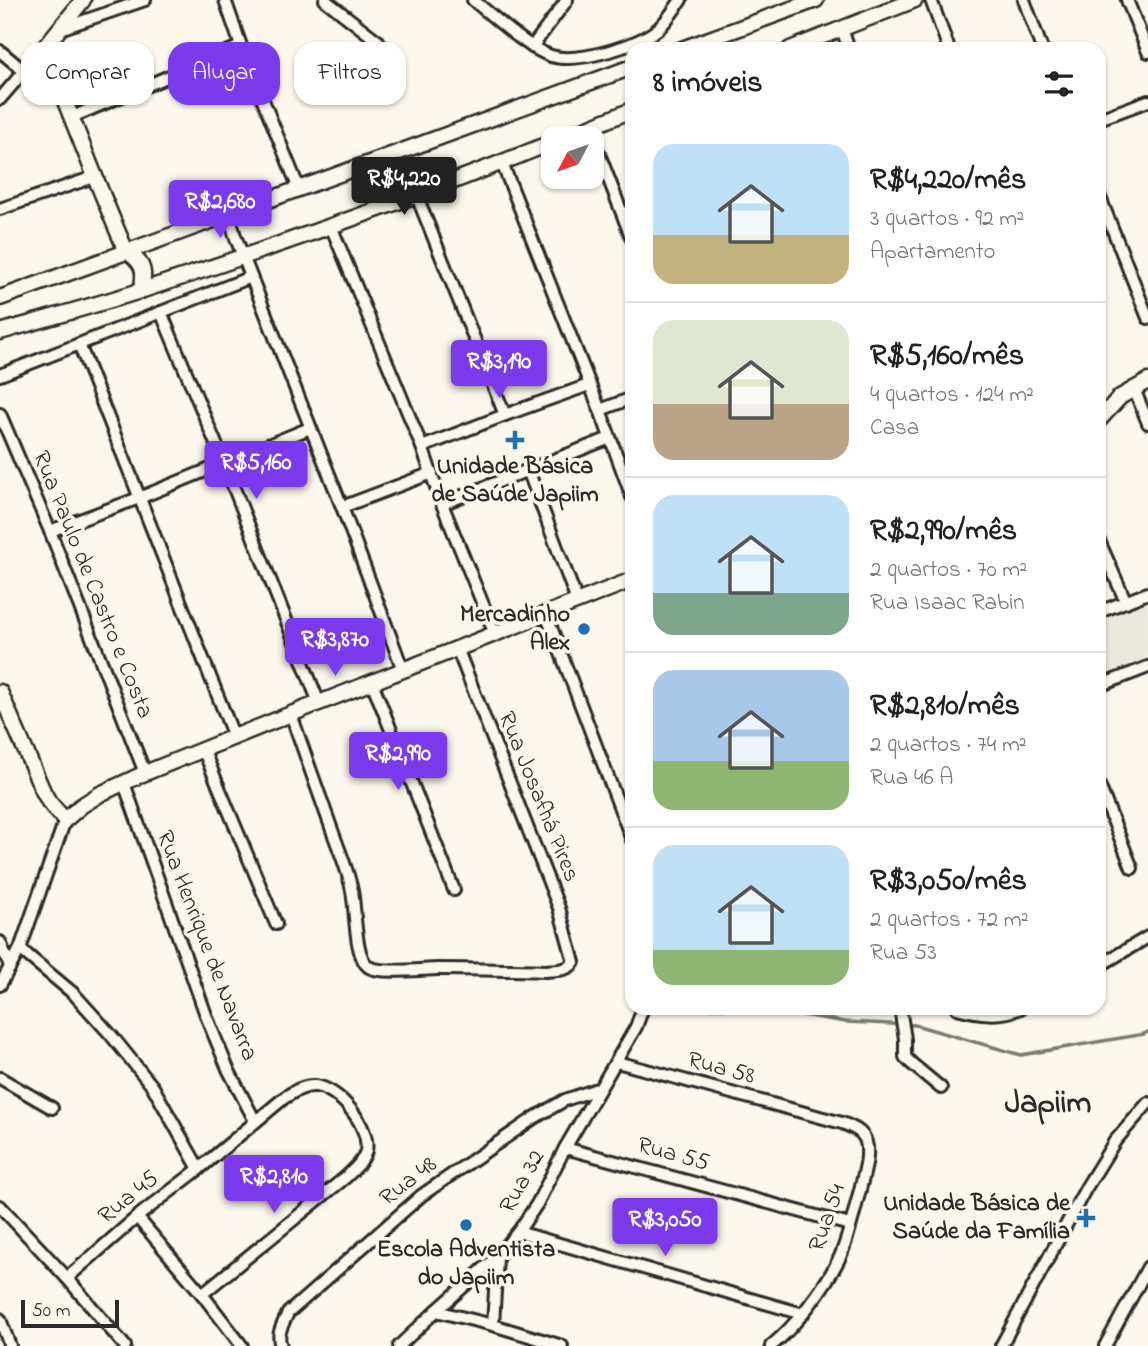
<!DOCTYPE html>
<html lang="pt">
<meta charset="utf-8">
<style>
body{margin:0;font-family:"Indie Flower",sans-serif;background:#f2f2f2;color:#222;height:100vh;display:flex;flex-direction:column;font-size:26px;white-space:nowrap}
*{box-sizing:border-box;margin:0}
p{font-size:23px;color:#767676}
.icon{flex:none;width:38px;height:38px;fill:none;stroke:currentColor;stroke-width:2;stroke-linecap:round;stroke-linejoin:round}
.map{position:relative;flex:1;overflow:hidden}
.panel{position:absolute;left:625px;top:42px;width:481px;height:973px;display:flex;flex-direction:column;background:#fff;border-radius:21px;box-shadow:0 2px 5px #0004}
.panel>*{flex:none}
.guide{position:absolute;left:21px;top:42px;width:499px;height:63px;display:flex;gap:14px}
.needle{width:46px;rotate:229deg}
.buttons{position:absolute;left:541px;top:126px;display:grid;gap:14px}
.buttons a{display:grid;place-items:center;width:63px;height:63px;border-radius:14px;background:#fff;box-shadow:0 2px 5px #0004;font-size:35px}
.scale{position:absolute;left:21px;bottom:18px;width:98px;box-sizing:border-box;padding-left:7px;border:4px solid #2b2b2b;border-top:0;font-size:19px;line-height:24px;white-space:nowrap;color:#2b2b2b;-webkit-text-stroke:5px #fbf7ec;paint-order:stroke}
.price{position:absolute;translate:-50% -60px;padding:0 16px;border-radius:7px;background:#7c3aed;color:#fff;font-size:23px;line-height:46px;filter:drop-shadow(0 2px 4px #0008)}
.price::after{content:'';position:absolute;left:50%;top:42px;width:21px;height:16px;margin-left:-10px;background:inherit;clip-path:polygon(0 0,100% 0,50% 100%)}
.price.selected{background:#222;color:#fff}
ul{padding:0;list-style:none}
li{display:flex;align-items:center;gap:21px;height:175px;padding:0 28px}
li+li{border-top:2px solid #e0e0e0}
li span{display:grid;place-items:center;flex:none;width:196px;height:140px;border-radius:21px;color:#555}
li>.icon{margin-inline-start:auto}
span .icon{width:84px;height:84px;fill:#fffc;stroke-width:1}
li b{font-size:30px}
h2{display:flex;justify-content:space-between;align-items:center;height:84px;padding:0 28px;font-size:30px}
.pill{padding:0 24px;border-radius:21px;background:#fff;box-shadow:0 2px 5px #0004;font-size:24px;line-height:63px}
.pill.selected{background:#7c3aed;color:#fff}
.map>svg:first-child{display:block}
</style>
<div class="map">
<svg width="1148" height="1346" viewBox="0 0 1148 1346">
<rect width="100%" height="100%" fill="#fbf7ec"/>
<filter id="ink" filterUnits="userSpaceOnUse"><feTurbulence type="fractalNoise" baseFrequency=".0143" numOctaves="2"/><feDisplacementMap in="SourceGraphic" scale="14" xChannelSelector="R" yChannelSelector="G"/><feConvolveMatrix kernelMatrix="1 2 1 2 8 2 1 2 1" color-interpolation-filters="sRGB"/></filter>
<g filter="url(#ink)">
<polygon fill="#ebe8de" points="1148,599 1148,661 1099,680 1099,618"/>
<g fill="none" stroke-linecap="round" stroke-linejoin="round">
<polyline stroke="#7b7a75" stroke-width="3.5" points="708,1008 771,1010 846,1022 915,1025 1021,1055 1144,1034 1148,1032"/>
<defs>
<g id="street">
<polyline points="225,0 241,46 299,189"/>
<polyline points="325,0 379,42"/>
<path d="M473,0C493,16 528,49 551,56C577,64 637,46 658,29C667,21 674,10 681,0"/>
<polyline points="931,0 949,49"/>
<polyline points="1024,0 1042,49"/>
<polyline points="1127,0 1148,52"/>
<polyline points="60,29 145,0"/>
<polyline points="842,29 849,49"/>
<polyline points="532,47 567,0"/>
<polyline points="0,51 24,71"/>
<polyline points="0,99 44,48"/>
<polyline points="72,117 241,46"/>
<polyline points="1099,119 1148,101"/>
<polyline points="589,128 632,239"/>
<polyline points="502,163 600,410 632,497"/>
<polyline points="416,194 505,415"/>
<polyline points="1099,195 1148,318"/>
<polyline points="0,209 94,177"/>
<polyline points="229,214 235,236 342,507 403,670"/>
<polyline points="331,226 422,447 442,504 495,634"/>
<polyline points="161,312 224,463 319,703"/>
<polyline points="79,344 234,737"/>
<polyline points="0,375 251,277"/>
<polyline points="1134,389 1148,423"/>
<polyline points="600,410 632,398"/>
<polyline points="0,414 50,531 145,773"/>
<polyline points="422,447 505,415 589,385"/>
<polyline points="528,470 577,601"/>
<polyline points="442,504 610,438"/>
<polyline points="342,507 432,473"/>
<polyline points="50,531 139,498 310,428"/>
<polyline points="1099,541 1126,602"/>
<polyline points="1099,612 1148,593"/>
<polyline points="546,614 632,840"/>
<polyline points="372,682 454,890"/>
<polyline points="1099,686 1148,667"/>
<path d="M291,714C304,752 318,791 332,830C339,850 348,870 352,891C356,910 354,957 369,967C380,974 424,969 438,969C474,969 510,970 546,971C556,970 568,971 574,962L559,908L457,648"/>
<polyline points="203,749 276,924"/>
<polyline points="124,783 207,1018 228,1069 255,1121"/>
<polyline points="1099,785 1132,868"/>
<polyline points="0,942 10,966"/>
<polyline points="20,949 74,994 111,1035 153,1087 199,1169"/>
<polyline points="1099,966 1148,937"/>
<polyline points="0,985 20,949 65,820"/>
<polyline points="900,1008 905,1039 905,1057 912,1064 941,1088"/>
<path d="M957,1008C979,1014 1000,1017 1021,1008"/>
<path d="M617,1062L842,1123C852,1127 863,1131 866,1142C870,1156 863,1176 860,1190C854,1212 849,1236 840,1257C826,1286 796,1326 771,1346"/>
<polyline points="0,1078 52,1108"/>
<polyline points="565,1148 850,1225"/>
<polyline points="0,1206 67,1278 125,1346"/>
<polyline points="137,1217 202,1294 242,1346"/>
<polyline points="518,1232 803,1314"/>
<path d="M67,1278L137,1217L199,1169L284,1098C293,1092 304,1085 315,1086C339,1088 371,1127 366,1151C363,1162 354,1169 346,1177L202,1294"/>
<polyline points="436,1311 493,1325 562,1346"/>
<polyline points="0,1319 10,1346"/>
<polyline points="493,1325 497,1257"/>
<path d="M281,1346C276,1334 283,1324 288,1313L422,1195L534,1118L565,1100L600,1088"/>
<polyline points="399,1346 436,1311 497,1257 518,1232 537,1204 565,1148 636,1027 643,1008"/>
<polyline points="1001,1346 1086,1188 1115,1141 1148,1103"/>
<polyline points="1105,1346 1148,1267"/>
</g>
<g id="secondary">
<path d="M83,0L44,48C70,113 95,179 123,244C127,253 132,254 137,260C146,269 143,280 141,291"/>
<polyline points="682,49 816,0"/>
<polyline points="790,49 915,0"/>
<polyline points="563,138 632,110"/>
<polyline points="0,298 632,67"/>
<path d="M0,332C48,318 96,305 143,290C281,245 418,197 553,142"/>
<polyline points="1099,420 1120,397 1148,381"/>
<polyline points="0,692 43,791 49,802 65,820 81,806 100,794 145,773 291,714 632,580"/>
</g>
</defs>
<use href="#street" stroke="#2b2b2b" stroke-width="16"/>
<use href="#secondary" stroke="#2b2b2b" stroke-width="19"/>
<use href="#street" stroke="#fbf7ec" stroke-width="10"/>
<use href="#secondary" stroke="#fbf7ec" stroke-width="14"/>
</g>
</g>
<g fill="#1f6fb2" stroke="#fbf7ec" stroke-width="2.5">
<path d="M511.5 429.5h7v7h7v7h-7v7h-7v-7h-7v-7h7z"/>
<circle cx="584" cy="629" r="7"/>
<path d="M1082.5 1207.5h7v7h7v7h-7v7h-7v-7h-7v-7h7z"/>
<circle cx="466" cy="1225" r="7"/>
</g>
<g text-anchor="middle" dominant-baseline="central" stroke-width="7" stroke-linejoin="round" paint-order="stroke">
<g font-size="24" font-weight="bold" fill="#2b2b2b" stroke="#fbf7ec">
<text x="515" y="467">Unidade Básica<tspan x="515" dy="28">de Saúde Japiim</tspan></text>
<text x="570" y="615" text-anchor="end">Mercadinho<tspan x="570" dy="28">Alex</tspan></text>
<text x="1070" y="1204" text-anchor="end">Unidade Básica de<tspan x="1070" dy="28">Saúde da Família</tspan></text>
<text x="466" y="1250">Escola Adventista<tspan x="466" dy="28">do Japiim</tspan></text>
</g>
<g font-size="24" fill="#2b2b2b" stroke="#fbf7ec">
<text transform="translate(92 585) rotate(68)">Rua Paulo de Castro e Costa</text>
<text transform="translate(538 797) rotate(68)">Rua Josafhá Pires</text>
<text transform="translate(206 946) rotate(69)">Rua Henrique de Navarra</text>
<text transform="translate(721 1069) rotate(15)">Rua 58</text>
<text transform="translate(673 1155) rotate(15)">Rua 55</text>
<text transform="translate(409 1182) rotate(-38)">Rua 48</text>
<text transform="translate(523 1182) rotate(-61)">Rua 32</text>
<text transform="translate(129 1198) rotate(-39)">Rua 45</text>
<text transform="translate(828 1218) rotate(-71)">Rua 54</text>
</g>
<g font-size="32" font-weight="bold" fill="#2b2b2b" stroke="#fbf7ec">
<text x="1048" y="1104">Japiim</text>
</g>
</g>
</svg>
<div class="buttons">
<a><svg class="needle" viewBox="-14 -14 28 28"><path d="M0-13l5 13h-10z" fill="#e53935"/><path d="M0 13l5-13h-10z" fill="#767676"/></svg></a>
</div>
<div class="scale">50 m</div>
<b class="price selected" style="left:404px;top:217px">R$4,220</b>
<b class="price" style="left:220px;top:240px">R$2,680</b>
<b class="price" style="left:499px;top:400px">R$3,190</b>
<b class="price" style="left:256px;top:501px">R$5,160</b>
<b class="price" style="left:335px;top:678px">R$3,870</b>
<b class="price" style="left:398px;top:792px">R$2,990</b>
<b class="price" style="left:274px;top:1215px">R$2,810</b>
<b class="price" style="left:665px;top:1258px">R$3,050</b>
<div class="guide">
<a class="pill">Comprar</a>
<a class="pill selected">Alugar</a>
<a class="pill">Filtros</a>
</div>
<section class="panel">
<h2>8 imóveis<svg class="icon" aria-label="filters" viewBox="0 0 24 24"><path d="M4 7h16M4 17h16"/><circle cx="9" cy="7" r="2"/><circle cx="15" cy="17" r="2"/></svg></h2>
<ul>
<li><span style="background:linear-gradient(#bfe0f5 65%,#c2b280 0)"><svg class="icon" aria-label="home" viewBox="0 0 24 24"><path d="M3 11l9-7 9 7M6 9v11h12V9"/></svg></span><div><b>R$4,220/mês</b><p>3 quartos · 92 m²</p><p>Apartamento</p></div></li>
<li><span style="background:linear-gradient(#dfe7d0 60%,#b9a48a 0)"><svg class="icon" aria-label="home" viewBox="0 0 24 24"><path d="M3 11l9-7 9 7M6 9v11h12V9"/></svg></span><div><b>R$5,160/mês</b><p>4 quartos · 124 m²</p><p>Casa</p></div></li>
<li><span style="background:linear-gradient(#bfe0f5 70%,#7fa58c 0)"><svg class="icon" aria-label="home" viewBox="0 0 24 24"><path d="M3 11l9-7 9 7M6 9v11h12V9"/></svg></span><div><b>R$2,990/mês</b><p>2 quartos · 70 m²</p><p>Rua Isaac Rabin</p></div></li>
<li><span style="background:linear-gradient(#a9c7e8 65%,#8fb573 0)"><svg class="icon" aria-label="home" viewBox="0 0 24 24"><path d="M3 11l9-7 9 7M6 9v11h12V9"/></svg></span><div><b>R$2,810/mês</b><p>2 quartos · 74 m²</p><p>Rua 46 A</p></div></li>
<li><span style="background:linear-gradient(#bfe0f5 75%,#8fb573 0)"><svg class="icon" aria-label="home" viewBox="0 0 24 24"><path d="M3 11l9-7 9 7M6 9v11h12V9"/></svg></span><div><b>R$3,050/mês</b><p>2 quartos · 72 m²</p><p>Rua 53</p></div></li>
</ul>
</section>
</div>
